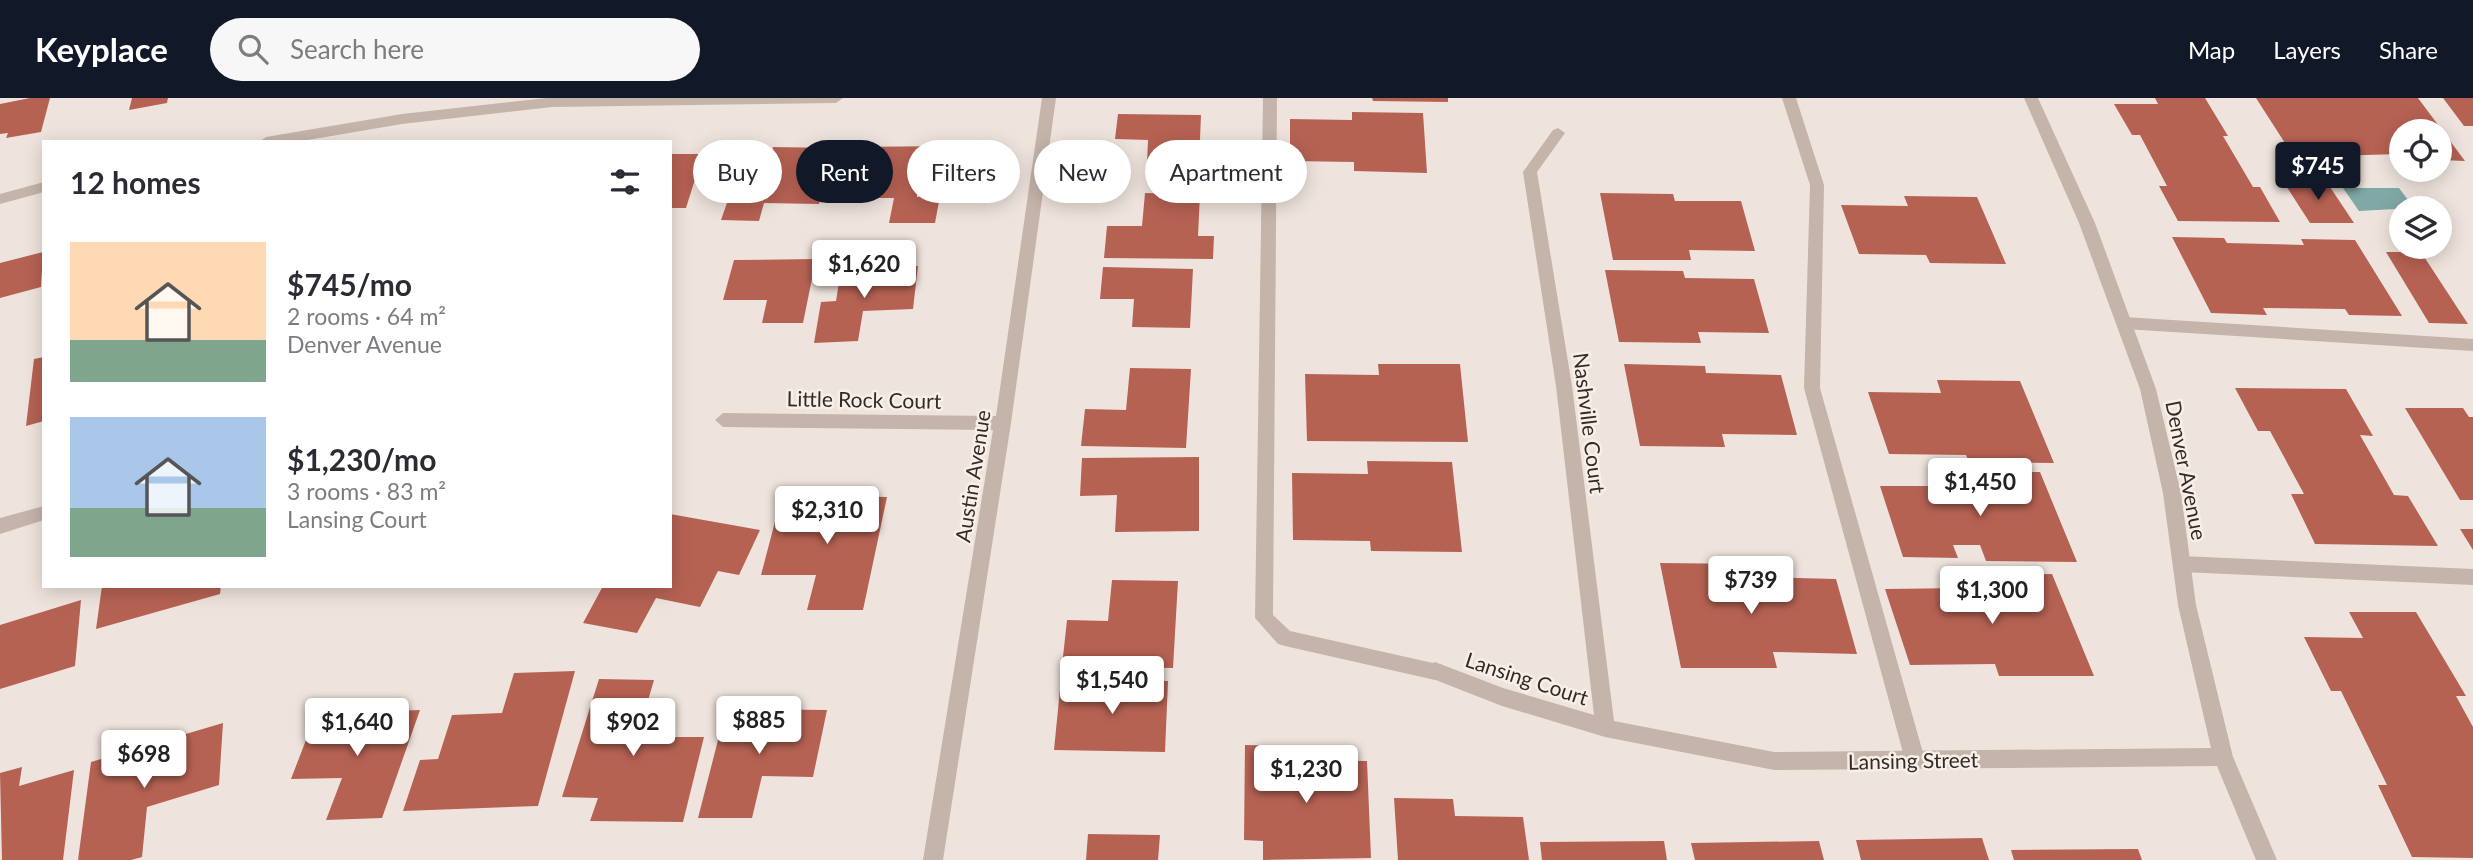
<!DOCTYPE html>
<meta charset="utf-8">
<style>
body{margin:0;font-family:Lato,sans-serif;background:#f7f7f7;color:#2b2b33;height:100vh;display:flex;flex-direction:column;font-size:26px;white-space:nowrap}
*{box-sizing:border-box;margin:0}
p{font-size:23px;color:#7c7c81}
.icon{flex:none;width:38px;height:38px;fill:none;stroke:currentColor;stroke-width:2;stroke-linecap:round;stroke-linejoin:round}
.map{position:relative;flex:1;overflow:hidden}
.panel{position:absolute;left:42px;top:42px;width:630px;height:448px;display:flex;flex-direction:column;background:#fff;border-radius:0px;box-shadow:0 4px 18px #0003}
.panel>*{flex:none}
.top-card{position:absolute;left:693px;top:42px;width:665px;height:63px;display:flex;gap:14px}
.fabs{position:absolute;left:2389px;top:21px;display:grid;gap:14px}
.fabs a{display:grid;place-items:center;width:63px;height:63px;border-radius:50%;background:#fff;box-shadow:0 4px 18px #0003;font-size:35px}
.price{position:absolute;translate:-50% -60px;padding:0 16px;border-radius:7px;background:#fff;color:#222;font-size:23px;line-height:46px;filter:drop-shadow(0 2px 4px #0008)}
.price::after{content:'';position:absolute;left:50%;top:42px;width:21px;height:16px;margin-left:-10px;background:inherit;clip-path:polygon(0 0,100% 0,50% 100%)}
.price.selected{background:#111827;color:#fff}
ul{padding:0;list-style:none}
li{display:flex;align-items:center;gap:21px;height:175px;padding:0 28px}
li span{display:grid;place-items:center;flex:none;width:196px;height:140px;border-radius:0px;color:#555}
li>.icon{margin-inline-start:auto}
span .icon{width:84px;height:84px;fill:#fffc;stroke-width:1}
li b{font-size:30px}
h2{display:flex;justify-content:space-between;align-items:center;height:84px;padding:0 28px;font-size:30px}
.chip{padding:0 24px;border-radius:32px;background:#fff;box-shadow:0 4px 18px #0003;font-size:24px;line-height:63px}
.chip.selected{background:#111827;color:#fff}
header{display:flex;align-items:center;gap:42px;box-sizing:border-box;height:98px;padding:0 35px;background:#111827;color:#fff}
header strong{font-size:33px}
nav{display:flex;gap:38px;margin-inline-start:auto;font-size:24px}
.search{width:490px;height:63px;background:#f7f7f7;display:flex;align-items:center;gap:18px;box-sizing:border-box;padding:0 24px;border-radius:38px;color:#7c7c81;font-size:26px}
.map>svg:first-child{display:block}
</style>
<header>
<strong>Keyplace</strong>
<div class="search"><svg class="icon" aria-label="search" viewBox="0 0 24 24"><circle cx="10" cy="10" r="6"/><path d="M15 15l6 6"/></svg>Search here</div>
<nav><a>Map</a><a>Layers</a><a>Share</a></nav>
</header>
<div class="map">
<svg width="2473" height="762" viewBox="0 0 2473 762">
<rect width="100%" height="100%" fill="#efe4dd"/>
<polygon fill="#7fa8a6" points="2343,90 2399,90 2414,110 2359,113"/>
<g fill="#b66253">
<polygon points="30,0 50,0 41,34 6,40 8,35 0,36 0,6"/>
<polygon points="132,0 168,0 167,5 129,12"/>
<polygon points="1372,0 1448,0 1448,4 1373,3"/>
<polygon points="2155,0 2205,0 2228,38 2223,38 2253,89 2260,89 2280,124 2178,123 2159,88 2167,88 2140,37 2132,37 2114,6 2158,6"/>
<polygon points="2256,0 2418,0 2465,63 2440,62 2440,33 2401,33 2401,56 2294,59"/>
<polygon points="2443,0 2473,0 2473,28 2464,28"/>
<polygon points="1352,14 1423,15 1427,75 1354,73 1354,64 1290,63 1290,21 1352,22"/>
<polygon points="1118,16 1201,17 1199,65 1147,65 1148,42 1115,41"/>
<polygon points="949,48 942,92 917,93 917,99 940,98 935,125 889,125 894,100 855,100 859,76 845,77 852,49"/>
<polygon points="773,49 835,50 819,106 764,105 759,123 721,122 742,62 768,63"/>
<polygon points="672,56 703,56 686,110 670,110"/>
<polygon points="2283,83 2326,83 2354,125 2310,125"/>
<polygon points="1145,95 1200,96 1198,138 1214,138 1213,161 1104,160 1107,128 1142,128"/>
<polygon points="1600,95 1673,96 1675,103 1741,103 1755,153 1689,152 1691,162 1613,162"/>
<polygon points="1904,98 1977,99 2006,166 1930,165 1926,157 1859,156 1841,107 1908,108"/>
<polygon points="2172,139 2224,140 2227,145 2304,147 2301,141 2355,142 2402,218 2349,217 2345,211 2263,210 2267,217 2211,215"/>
<polygon points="43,154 41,189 0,200 0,165"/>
<polygon points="2386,154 2421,154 2468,226 2429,225"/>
<polygon points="816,161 803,225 762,225 767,202 723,202 734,162"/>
<polygon points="918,168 913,211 863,213 858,243 814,245 821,204 836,203 841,172"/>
<polygon points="1103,169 1193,171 1190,230 1132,229 1134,201 1100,201"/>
<polygon points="1605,172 1683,173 1685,180 1754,181 1769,235 1698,234 1701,245 1619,244"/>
<polygon points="44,259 44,323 26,328 34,261"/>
<polygon points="1378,266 1460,266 1468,344 1307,343 1305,276 1379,277"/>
<polygon points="1624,266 1705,268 1706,275 1781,277 1797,337 1722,336 1725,349 1640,348"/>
<polygon points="1130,270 1191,271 1186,350 1081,348 1085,311 1126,312"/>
<polygon points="1937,282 2020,283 2054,365 1969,364 1966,357 1889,356 1868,294 1941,295"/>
<polygon points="2235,290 2346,291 2373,338 2360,337 2394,397 2408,398 2438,448 2315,446 2291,396 2304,396 2270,333 2258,333"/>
<polygon points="2405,310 2463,310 2469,319 2473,319 2473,402 2460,402"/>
<polygon points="1199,359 1199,433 1115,434 1117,397 1080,398 1082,360"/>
<polygon points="1367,363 1452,364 1462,454 1371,453 1370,443 1293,442 1292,375 1368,376"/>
<polygon points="1951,373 2040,374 2077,464 1986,463 1980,447 1953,447 1958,460 1903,459 1880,388 1956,388"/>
<polygon points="782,397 887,399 863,512 807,512 816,477 761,477"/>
<polygon points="670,416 760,432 739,477 718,473 700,509 656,500 637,535 583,525 603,488 670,488"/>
<polygon points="2460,431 2473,431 2473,452"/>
<polygon points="1660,465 1752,466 1755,479 1836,481 1857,556 1773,554 1777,570 1681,570"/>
<polygon points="2052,476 2094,578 1999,578 1995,566 1910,567 1885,491 1965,490 1960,477"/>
<polygon points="1112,482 1178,483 1173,570 1062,568 1067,522 1108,523"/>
<polygon points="102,488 221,488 220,496 96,531"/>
<polygon points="81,502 75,568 0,591 0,527"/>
<polygon points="2349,514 2416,514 2466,598 2456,598 2473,629 2473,760 2412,759 2378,687 2387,687 2341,593 2331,593 2304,539 2363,540"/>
<polygon points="575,573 538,708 403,713 420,662 438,661 452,617 502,615 514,575"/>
<polygon points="599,581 654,582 647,606 673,606 664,639 704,639 683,724 590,723 598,700 562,699"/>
<polygon points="1061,581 1168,583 1165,654 1054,652"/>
<polygon points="726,611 827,612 813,679 762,678 752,720 698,720"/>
<polygon points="420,612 382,720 326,722 342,680 291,681 316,616"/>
<polygon points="223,625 219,687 147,709 142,759 131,762 78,762 91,664"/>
<polygon points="1245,647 1302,648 1302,662 1367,663 1371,760 1263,762 1263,743 1244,742"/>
<polygon points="22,669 19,688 74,672 63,762 2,762 0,675"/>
<polygon points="1394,700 1453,701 1455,718 1523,719 1529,762 1398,762"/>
<polygon points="1088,736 1160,737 1158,762 1086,762"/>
<polygon points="1982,740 1989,762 1861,762 1856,742"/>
<polygon points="1664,743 1667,762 1542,762 1540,744"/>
<polygon points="1819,743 1824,762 1695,762 1691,745"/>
<polygon points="2138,751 2142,762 2014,762 2011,752"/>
</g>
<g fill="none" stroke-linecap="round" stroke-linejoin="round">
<g fill="#c5b4aa" fill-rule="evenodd">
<polygon points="1263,0 1277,0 1273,517 1290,533 1442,567 1445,573 1442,579 1435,582 1285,548 1278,546 1255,520"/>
<polygon points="1782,0 1796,0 1824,87 1820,290 1925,662 1922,669 1915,671 1908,669 1905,662 1804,290 1810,87"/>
<polygon points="2124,219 2473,241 2473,253 2124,231 2116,225"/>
<polygon points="2182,458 2473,471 2473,487 2182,474 2176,472 2173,466 2176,460"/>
</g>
<g fill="#c5b4aa" fill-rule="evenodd">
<polygon points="547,0 843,0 836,5 552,9 402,26 296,44 259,44 266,39 402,16"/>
<polygon points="1042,0 1056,0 1011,325 943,762 923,762 993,332 723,329 715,322 723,315 996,318"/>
<polygon points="2024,0 2038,0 2095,125 2156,291 2181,395 2196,507 2233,659 2277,762 2256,762 2217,668 1774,672 1605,639 1502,608 1428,579 1425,573 1428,567 1435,564 1503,590 1594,617 1556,288 1523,74 1553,32 1558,30 1565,35 1537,74 1572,288 1614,623 1774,654 2211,650 2178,507 2163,395 2140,291 2079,125"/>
<polygon points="44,84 44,94 0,106 0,96"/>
<polygon points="44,408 44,422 0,436 0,420"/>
</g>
</g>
<g text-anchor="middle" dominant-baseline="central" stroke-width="5" stroke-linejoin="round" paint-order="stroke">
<g font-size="21" fill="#342b29" stroke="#f7efe8">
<text transform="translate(864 301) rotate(1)">Little Rock Court</text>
<text transform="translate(1590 325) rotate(83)">Nashville Court</text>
<text transform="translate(2187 372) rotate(79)">Denver Avenue</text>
<text transform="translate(972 378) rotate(-81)">Austin Avenue</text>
<text transform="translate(1527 580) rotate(18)">Lansing Court</text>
<text transform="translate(1913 662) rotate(-1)">Lansing Street</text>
</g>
</g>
</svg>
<div class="fabs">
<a><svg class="icon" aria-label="locate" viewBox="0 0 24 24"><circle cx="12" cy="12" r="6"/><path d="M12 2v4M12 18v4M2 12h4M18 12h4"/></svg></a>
<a><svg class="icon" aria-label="layers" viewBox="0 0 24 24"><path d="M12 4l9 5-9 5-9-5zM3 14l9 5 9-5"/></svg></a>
</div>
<b class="price selected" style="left:2318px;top:104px">$745</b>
<b class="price" style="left:864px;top:202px">$1,620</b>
<b class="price" style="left:1980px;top:420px">$1,450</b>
<b class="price" style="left:827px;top:448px">$2,310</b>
<b class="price" style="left:1751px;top:518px">$739</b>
<b class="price" style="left:1992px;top:528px">$1,300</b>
<b class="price" style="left:1112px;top:618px">$1,540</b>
<b class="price" style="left:759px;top:658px">$885</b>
<b class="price" style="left:357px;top:660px">$1,640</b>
<b class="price" style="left:633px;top:660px">$902</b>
<b class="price" style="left:144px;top:692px">$698</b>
<b class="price" style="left:1306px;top:707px">$1,230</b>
<div class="top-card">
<a class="chip">Buy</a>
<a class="chip selected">Rent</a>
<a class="chip">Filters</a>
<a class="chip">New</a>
<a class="chip">Apartment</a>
</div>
<section class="panel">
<h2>12 homes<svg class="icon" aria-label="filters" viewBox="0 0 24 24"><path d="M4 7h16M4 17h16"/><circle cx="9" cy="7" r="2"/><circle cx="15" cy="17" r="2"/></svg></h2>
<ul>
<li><span style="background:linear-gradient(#ffd9b3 70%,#7fa58c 0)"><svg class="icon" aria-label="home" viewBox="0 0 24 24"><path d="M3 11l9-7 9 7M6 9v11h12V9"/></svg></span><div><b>$745/mo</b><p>2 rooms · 64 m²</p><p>Denver Avenue</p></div></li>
<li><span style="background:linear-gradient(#a9c7e8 65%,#7fa58c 0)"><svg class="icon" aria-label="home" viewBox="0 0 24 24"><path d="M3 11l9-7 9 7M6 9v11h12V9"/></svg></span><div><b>$1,230/mo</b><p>3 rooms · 83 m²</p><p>Lansing Court</p></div></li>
</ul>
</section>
</div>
